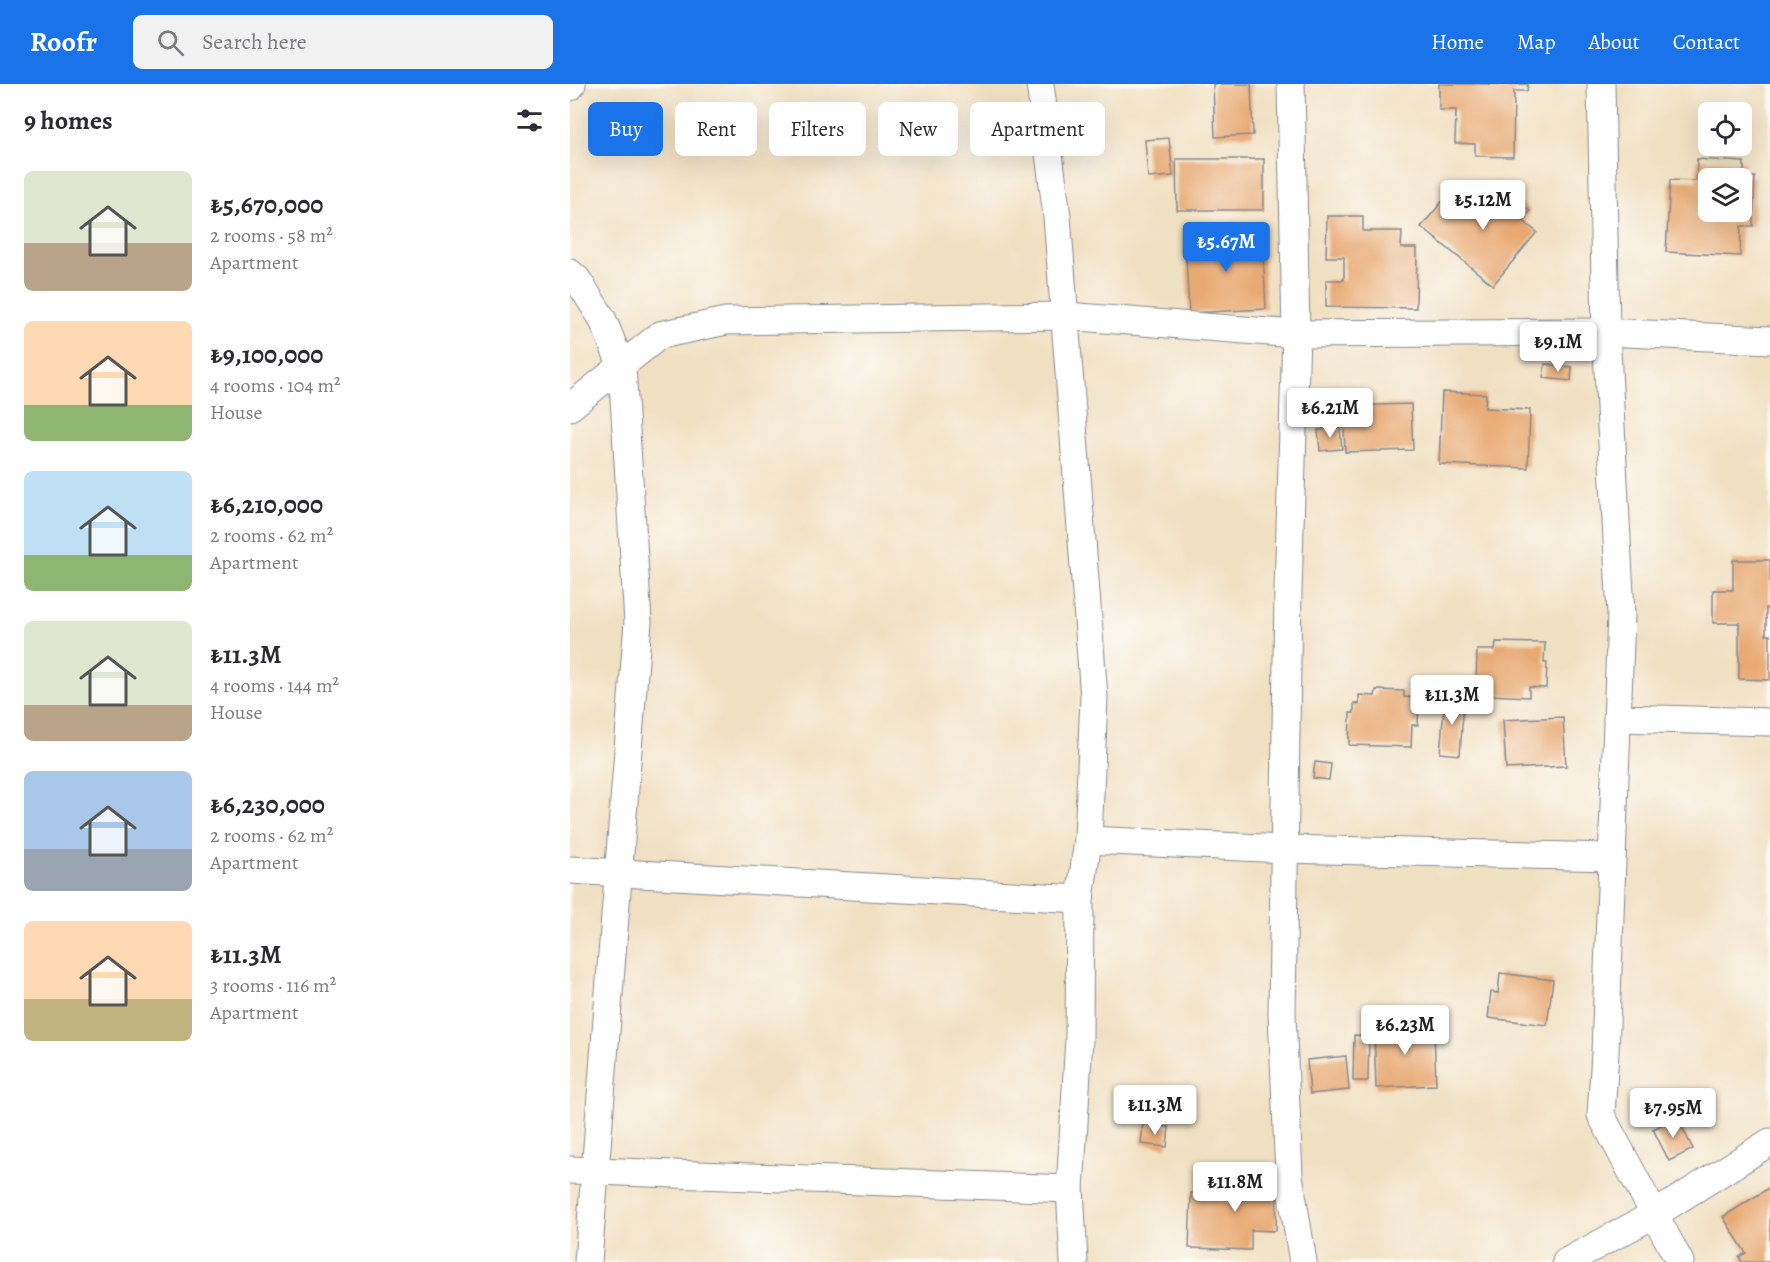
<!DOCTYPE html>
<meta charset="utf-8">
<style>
body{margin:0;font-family:Alegreya,serif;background:#f2f2f3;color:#2b2b33;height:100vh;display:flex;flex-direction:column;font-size:22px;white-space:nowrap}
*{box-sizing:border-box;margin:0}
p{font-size:20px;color:#7c7c81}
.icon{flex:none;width:33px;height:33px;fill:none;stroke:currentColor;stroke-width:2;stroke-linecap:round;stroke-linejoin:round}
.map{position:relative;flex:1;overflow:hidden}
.details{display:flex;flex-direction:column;background:#fff;width:570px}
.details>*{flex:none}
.banner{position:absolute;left:18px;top:18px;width:570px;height:54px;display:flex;gap:12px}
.tools{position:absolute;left:1128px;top:18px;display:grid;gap:12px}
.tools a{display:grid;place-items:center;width:54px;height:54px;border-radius:9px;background:#fff;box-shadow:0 6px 24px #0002;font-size:30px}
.price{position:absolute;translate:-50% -51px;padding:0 14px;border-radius:6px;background:#fff;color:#222;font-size:20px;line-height:39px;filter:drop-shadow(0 2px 3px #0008)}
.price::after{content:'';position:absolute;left:50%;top:36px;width:18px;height:14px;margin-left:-9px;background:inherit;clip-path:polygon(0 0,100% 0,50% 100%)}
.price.current{background:#1a73e8;color:#fff}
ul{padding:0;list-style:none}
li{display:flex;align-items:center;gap:18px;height:150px;padding:0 24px}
li span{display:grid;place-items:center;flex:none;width:168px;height:120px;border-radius:9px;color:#555}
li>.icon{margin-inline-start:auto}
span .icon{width:72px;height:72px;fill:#fffc;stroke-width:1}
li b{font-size:26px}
h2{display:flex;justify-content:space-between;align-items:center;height:72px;padding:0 24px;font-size:26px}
.pill{padding:0 21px;border-radius:9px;background:#fff;box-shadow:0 6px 24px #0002;font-size:21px;line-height:54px}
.pill.current{background:#1a73e8;color:#fff}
header{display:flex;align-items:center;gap:36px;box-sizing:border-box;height:84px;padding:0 30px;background:#1a73e8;color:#fff}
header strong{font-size:28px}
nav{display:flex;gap:33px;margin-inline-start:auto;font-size:21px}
.search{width:420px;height:54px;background:#f2f2f3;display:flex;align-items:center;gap:15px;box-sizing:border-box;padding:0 21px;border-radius:9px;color:#7c7c81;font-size:22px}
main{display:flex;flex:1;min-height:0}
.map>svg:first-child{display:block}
</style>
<header>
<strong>Roofr</strong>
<div class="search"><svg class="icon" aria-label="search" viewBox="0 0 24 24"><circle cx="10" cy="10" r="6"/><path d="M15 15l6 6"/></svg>Search here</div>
<nav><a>Home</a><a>Map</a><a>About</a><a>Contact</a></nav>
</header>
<main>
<section class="details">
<h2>9 homes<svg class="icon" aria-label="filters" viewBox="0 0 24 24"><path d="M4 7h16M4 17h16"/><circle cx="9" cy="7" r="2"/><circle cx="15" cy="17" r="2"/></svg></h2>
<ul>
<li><span style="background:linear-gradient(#dfe7d0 60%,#b9a48a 0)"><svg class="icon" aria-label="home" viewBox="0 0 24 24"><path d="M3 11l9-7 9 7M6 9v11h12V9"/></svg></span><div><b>₺5,670,000</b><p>2 rooms · 58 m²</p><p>Apartment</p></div></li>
<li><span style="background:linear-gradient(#ffd9b3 70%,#8fb573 0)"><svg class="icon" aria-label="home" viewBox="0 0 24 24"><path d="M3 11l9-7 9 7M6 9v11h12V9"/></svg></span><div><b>₺9,100,000</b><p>4 rooms · 104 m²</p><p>House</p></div></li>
<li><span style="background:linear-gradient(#bfe0f5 70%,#8fb573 0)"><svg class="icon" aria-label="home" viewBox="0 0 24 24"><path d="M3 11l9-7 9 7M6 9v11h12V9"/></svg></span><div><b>₺6,210,000</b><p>2 rooms · 62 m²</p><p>Apartment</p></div></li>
<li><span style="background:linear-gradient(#dfe7d0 70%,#b9a48a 0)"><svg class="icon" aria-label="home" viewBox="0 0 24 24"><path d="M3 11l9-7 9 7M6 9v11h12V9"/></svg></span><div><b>₺11.3M</b><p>4 rooms · 144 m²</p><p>House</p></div></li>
<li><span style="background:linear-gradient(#a9c7e8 65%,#9aa5b1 0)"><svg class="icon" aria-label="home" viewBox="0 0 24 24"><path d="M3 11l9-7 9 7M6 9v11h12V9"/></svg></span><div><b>₺6,230,000</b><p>2 rooms · 62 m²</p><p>Apartment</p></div></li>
<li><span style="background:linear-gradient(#ffd9b3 65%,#c2b280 0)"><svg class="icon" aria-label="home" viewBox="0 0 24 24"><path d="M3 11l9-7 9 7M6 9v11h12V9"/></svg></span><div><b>₺11.3M</b><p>3 rooms · 116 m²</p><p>Apartment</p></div></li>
</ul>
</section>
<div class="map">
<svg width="1200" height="1178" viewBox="0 0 1200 1178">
<rect width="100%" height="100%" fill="#fdfcf7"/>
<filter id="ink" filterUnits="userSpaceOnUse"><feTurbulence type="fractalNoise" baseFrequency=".0167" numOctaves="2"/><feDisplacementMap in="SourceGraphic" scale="12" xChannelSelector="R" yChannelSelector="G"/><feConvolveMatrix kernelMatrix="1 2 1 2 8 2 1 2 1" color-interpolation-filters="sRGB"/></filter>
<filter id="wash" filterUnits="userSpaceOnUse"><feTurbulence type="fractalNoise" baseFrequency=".008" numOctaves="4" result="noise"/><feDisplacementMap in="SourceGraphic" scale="24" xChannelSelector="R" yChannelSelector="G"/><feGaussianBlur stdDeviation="1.35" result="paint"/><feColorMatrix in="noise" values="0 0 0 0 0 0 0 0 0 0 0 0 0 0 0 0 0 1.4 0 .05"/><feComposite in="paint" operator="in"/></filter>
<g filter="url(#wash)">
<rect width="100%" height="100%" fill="#f1e1c3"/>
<g id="blocks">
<g fill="#e8a972" fill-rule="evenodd">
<polygon points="643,0 681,0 683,51 645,53"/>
<polygon points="869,0 958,0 957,7 944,7 943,73 905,72 905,60 885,59 886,26 869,26"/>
<polygon points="599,54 603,92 578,94 575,56"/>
<polygon points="606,75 694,75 694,126 607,126"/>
<path d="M1127,75L1174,78V93H1185L1183,142H1171L1170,172L1096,168L1100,96L1126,97ZM1138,94H1172V128H1138Z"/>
<polygon points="912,101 927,113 934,105 960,127 952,136 967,148 923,201 851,143 875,114 890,127"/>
<polygon points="757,132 793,132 793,147 832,147 831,164 847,164 846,224 756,223 756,196 774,196 774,173 756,173"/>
<polygon points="692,150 696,225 619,229 615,154"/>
<polygon points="975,280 1002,283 1001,297 973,294"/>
<polygon points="872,308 916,310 915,324 960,326 958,384 869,380"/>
<polygon points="841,320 843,366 775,368 773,322"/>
<polygon points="770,344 772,365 750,367 748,346"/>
<polygon points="1163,476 1200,476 1200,524 1196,524 1196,551 1200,551 1200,596 1169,595 1169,539 1143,539 1143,506 1163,506"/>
<polygon points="926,558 975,559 974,579 977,579 976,604 959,603 959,613 919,611 919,602 906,601 907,566 925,566"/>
<polygon points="806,606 834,607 834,613 849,614 848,641 842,641 841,663 779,661 780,629 784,629 784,619 789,620 789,611 805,612"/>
<polygon points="875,613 894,615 890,671 870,669"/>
<polygon points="993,633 996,682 936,685 933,636"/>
<polygon points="745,678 761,680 759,696 743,694"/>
<polygon points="930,889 983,896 977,941 918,934 921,908 928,909"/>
<polygon points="847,937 847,945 864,945 866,1001 806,1004 804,947 814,947 814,938"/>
<polygon points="784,951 799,952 798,997 783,997"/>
<polygon points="776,972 779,1006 740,1010 737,976"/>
<polygon points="1107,1033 1123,1065 1099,1077 1083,1045"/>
<polygon points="573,1040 599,1043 597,1063 571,1060"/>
<polygon points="676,1083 708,1084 706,1147 681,1146 681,1166 619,1164 621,1109 676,1111"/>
<polygon points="1200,1103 1200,1178 1172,1178 1169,1173 1176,1169 1153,1133"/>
</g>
</g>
</g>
<g filter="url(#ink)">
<use href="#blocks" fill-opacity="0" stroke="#868890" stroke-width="1.5"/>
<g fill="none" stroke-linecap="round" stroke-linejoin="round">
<defs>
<g id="minor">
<polyline points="470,0 487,132 524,613 518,756 510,815 509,955 500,1105 504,1178"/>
<polyline points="721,0 726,250 718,507 712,929 719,1092 733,1178"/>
<polyline points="1031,0 1036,248 1051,530 1035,969 1031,1031 1110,1178"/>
<polyline points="0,3 2,0"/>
<polyline points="0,189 7,195 32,234 52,283 68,538 18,1178"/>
<polyline points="0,323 90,251 156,237 496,232 726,250 1036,248 1200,256"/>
<polyline points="1047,634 1200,638"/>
<polyline points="518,756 715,765 1042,773"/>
<polyline points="0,786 510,815"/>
<polyline points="0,1086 500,1105"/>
<polyline points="996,1178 1085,1130 1200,1058"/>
</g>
</defs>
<use href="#minor" stroke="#868890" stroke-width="29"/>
<use href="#minor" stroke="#fff" stroke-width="27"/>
</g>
</g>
</svg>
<div class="tools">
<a><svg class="icon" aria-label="locate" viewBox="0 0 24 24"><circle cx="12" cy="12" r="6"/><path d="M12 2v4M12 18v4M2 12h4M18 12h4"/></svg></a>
<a><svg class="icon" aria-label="layers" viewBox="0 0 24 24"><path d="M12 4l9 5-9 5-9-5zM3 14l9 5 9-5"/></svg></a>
</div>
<b class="price" style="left:913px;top:147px">₺5.12M</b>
<b class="price current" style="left:656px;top:189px">₺5.67M</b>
<b class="price" style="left:988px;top:289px">₺9.1M</b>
<b class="price" style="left:760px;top:355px">₺6.21M</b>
<b class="price" style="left:882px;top:642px">₺11.3M</b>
<b class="price" style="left:835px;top:972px">₺6.23M</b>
<b class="price" style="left:585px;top:1052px">₺11.3M</b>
<b class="price" style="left:1103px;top:1055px">₺7.95M</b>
<b class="price" style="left:665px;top:1129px">₺11.8M</b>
<div class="banner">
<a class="pill current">Buy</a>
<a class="pill">Rent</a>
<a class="pill">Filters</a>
<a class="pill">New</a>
<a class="pill">Apartment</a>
</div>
</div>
</main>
